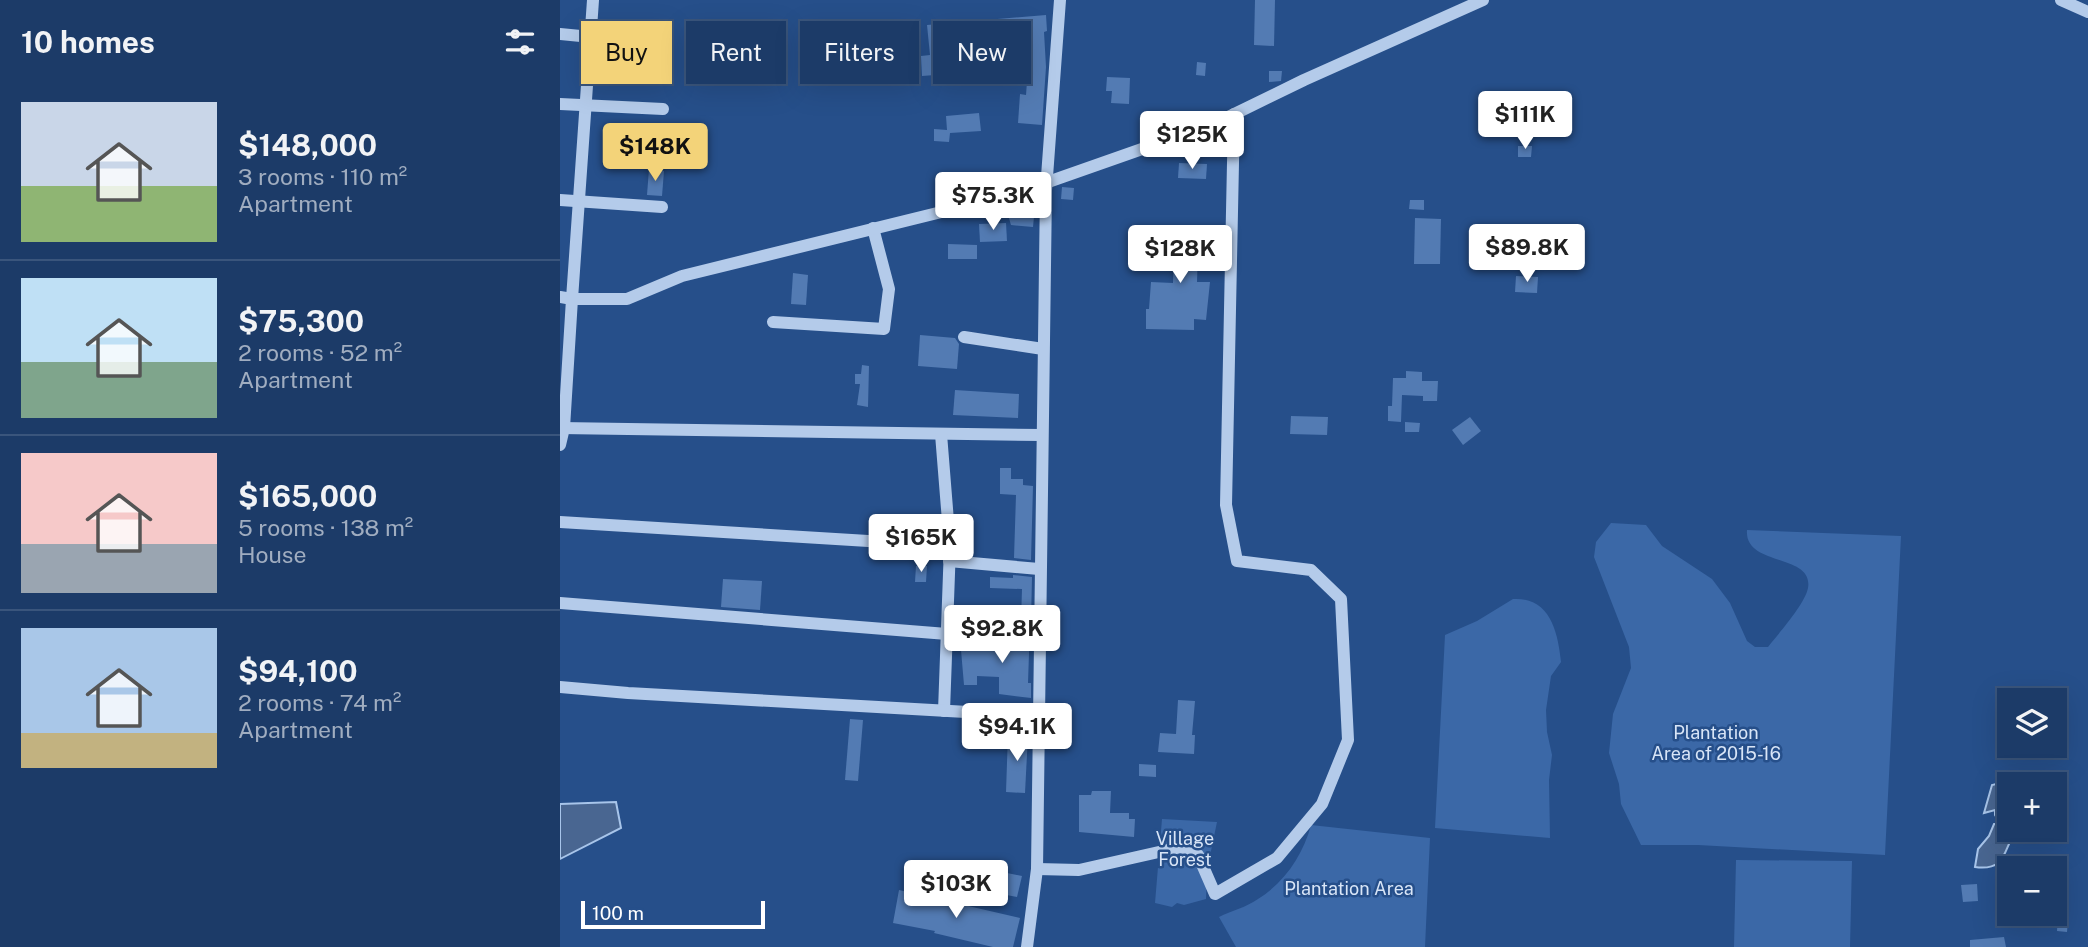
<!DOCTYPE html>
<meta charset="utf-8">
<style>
body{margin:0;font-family:"Public Sans",sans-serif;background:#294671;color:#f1f3f6;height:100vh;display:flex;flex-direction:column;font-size:26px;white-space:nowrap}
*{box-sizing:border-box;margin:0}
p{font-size:23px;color:#a0adc0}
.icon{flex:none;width:38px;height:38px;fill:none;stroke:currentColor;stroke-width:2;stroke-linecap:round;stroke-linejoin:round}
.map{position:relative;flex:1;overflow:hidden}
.side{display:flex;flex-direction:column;background:#1c3b68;width:560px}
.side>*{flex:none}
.banner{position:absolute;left:21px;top:21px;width:665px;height:63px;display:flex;gap:14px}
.buttons{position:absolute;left:1437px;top:688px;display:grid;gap:14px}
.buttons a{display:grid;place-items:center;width:70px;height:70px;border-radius:0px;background:#1c3b68;box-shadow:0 7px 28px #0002,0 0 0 2px #3a557c;font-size:35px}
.scale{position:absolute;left:21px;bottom:18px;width:184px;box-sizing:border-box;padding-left:7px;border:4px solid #fff;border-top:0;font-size:19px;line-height:24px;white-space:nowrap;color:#fff;-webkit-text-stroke:5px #264f8a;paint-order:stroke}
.price{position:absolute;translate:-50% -60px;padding:0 16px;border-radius:7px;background:#fff;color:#222;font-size:23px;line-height:46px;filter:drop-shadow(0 2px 4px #0008)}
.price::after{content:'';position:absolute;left:50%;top:42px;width:21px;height:16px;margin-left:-10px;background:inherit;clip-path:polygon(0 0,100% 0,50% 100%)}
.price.current{background:#f3d379;color:#111}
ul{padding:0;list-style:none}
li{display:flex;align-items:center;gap:21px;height:175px;padding:0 21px}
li+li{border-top:2px solid #3a557c}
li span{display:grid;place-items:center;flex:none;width:196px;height:140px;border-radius:0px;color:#555}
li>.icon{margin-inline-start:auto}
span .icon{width:84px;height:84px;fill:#fffc;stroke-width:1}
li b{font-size:30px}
h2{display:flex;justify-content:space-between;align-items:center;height:84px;padding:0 21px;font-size:30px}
.tag{padding:0 24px;border-radius:0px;background:#1c3b68;box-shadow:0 7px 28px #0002,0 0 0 2px #3a557c;font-size:24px;line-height:63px}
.tag.current{background:#f3d379;color:#111}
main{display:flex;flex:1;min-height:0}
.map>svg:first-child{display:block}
</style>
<main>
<section class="side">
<h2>10 homes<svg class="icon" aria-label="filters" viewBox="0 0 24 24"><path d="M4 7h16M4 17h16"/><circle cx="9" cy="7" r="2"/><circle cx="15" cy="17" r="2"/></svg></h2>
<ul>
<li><span style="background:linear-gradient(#c9d6e8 60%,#8fb573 0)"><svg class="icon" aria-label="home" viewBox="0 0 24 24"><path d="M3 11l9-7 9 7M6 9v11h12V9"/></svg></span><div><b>$148,000</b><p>3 rooms · 110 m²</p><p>Apartment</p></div></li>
<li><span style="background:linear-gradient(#bfe0f5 60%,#7fa58c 0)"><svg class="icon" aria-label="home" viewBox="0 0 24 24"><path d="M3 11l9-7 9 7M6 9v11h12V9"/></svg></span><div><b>$75,300</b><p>2 rooms · 52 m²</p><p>Apartment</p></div></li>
<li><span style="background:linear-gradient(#f6c9c9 65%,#9aa5b1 0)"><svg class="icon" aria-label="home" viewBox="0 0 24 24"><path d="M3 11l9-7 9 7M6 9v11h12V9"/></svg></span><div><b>$165,000</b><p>5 rooms · 138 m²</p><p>House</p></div></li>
<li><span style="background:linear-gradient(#a9c7e8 75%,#c2b280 0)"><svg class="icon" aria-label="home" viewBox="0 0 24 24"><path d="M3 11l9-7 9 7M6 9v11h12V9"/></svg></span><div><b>$94,100</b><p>2 rooms · 74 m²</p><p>Apartment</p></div></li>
</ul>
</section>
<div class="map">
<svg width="1528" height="947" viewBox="0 0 1528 947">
<rect width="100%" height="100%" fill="#264f8a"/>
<g fill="#3b68a7">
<path d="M1051,523L1086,525L1102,546L1152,579L1170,603L1187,641L1195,647H1208C1219,633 1245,604 1248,588C1254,553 1184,567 1187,530L1341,536L1325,855L1138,845H1081L1061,804L1059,784L1049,753L1053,714L1071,668L1069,647L1034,557L1036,542Z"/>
<path d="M953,599C990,597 998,632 1001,662L991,676L986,710L987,732L992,755L989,780L990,838L875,828L885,635L917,621Z"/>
<polygon points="602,819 657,822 647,870 646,899 624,905 617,903 612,907 595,903"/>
<path d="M751,825L870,838L865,947H676L659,917C671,911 687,907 698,899C725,882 743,855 751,825Z"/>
<polygon points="1176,860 1292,861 1290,947 1174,947"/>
</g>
<g fill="#496691" stroke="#a8c5ea" stroke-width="2">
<path d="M1440,783L1449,789V830H1457V832C1443,843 1450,872 1415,867L1418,849L1429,836L1434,824H1437L1439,821L1435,815V810L1424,813L1432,785Z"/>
<polygon points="56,802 61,828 0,859 0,804"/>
</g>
<g fill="#537bb3">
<polygon points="695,0 715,0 714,46 694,45"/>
<polygon points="486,15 487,31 484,32 486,67 482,125 458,123 460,94 466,95 468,68 362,76 361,56 370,55 367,25"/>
<polygon points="637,62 646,63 645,76 636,75"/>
<polygon points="709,71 722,71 721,81 709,82"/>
<polygon points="547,77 570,78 569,104 551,103 552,91 546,91"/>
<polygon points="419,113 421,131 390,133 389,142 374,141 374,129 387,130 386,116"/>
<polygon points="958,146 972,146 971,157 958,157"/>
<polygon points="619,163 647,164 646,179 618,178"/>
<polygon points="89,169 104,171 102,196 87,195"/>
<polygon points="502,187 514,188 513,200 501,199"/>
<polygon points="476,196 473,227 451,225 445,205"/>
<polygon points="850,200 864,200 864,210 849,209"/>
<polygon points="855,218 881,219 880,264 854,264"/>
<polygon points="446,223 447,241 420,242 419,224"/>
<polygon points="927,227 944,228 943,250 926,249"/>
<polygon points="623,228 642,229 641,239 647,239 646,252 638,252 637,282 650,282 646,320 634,319 634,330 586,329 586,309 589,309 591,282 613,283 614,248 600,248 601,231 622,232"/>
<polygon points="388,244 417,245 417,259 388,259"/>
<polygon points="233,273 248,275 246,305 231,304"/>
<polygon points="956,276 978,277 977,293 955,292"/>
<polygon points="360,335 395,338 399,344 397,369 358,366"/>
<polygon points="302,365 309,366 308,407 297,405 300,384 295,384 295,374 301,374"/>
<polygon points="846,371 862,372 862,381 878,381 877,401 863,401 863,396 842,395 841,422 828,421 828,406 832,406 833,378 846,378"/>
<polygon points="395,390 459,394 458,418 393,415"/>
<polygon points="731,416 768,417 767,435 730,434"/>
<polygon points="910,417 921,431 903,445 892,430"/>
<polygon points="845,422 860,423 859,432 845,432"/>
<polygon points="440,468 451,468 451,479 463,479 463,485 473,486 471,560 454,558 456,495 440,494"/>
<polygon points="356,566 367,566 366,582 355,582"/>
<polygon points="453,575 472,577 471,621 461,621 462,589 430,588 430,577 453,578"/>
<polygon points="163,579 202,581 200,610 161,607"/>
<polygon points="453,624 470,624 468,683 471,683 471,698 439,694 439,677 417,676 417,685 404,685 401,650 453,651"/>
<polygon points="618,700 635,701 632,735 635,735 634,754 598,752 600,733 616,734"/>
<polygon points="290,719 303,720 298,781 285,780"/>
<polygon points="448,734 468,735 465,793 446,792"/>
<polygon points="579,764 596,765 596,777 579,776"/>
<polygon points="532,791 551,791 550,813 569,813 569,819 575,819 574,837 519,832 519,795 531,795"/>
<polygon points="413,866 462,876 457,897 409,888"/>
<polygon points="1417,884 1418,901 1403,902 1401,885"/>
<polygon points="339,890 460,918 453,947 433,947 374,933 375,931 333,923"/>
<polygon points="1494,905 1509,906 1507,932 1497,931 1498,914 1494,914"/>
<polygon points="1444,937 1446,947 1410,947 1410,940"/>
</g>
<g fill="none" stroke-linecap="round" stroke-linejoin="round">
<g stroke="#b4cbea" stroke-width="12">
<polyline points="1501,0 1528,12"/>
<polyline points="0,34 31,37"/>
<polyline points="0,104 103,109"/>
<polyline points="0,200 102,207"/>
<polyline points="0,297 12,299 33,0"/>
<polyline points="213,322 324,329 329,289 313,228"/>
<polyline points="404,337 483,349"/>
<polyline points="0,428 481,435"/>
<polyline points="381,434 390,546 384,711"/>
<polyline points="0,445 4,428 12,299 67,299 122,276 422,202 471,188 656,123 744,80 923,0"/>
<polyline points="0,522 390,546"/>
<polyline points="389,561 479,569"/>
<polyline points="0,603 387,634"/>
<polyline points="0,687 68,693 478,716"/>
<polyline points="477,869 519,870 621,847 638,855 655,894 717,858 762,804 788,740 781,599 751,570 677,561 666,505 674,114"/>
<polyline points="467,947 477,869 486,190 500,0"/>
</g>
</g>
<g text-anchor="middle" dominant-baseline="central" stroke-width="5" stroke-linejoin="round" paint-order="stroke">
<g font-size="18" fill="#d8e5f7" stroke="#264f8a">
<text x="1156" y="732">Plantation<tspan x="1156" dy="21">Area of 2015-16</tspan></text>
<text x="625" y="838">Village<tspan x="625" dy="21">Forest</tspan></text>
<text x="789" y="888">Plantation Area</text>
</g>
</g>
</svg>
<div class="buttons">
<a><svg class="icon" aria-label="layers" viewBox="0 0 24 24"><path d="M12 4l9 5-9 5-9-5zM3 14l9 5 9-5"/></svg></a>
<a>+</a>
<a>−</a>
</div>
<div class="scale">100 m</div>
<b class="price" style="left:965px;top:151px">$111K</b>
<b class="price" style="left:632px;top:171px">$125K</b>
<b class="price current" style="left:95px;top:183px">$148K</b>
<b class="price" style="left:433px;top:232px">$75.3K</b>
<b class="price" style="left:967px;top:284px">$89.8K</b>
<b class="price" style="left:620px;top:285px">$128K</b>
<b class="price" style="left:361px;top:574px">$165K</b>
<b class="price" style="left:442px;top:665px">$92.8K</b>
<b class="price" style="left:457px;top:763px">$94.1K</b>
<b class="price" style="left:396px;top:920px">$103K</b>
<div class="banner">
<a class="tag current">Buy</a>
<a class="tag">Rent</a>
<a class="tag">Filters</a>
<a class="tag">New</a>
</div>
</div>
</main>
